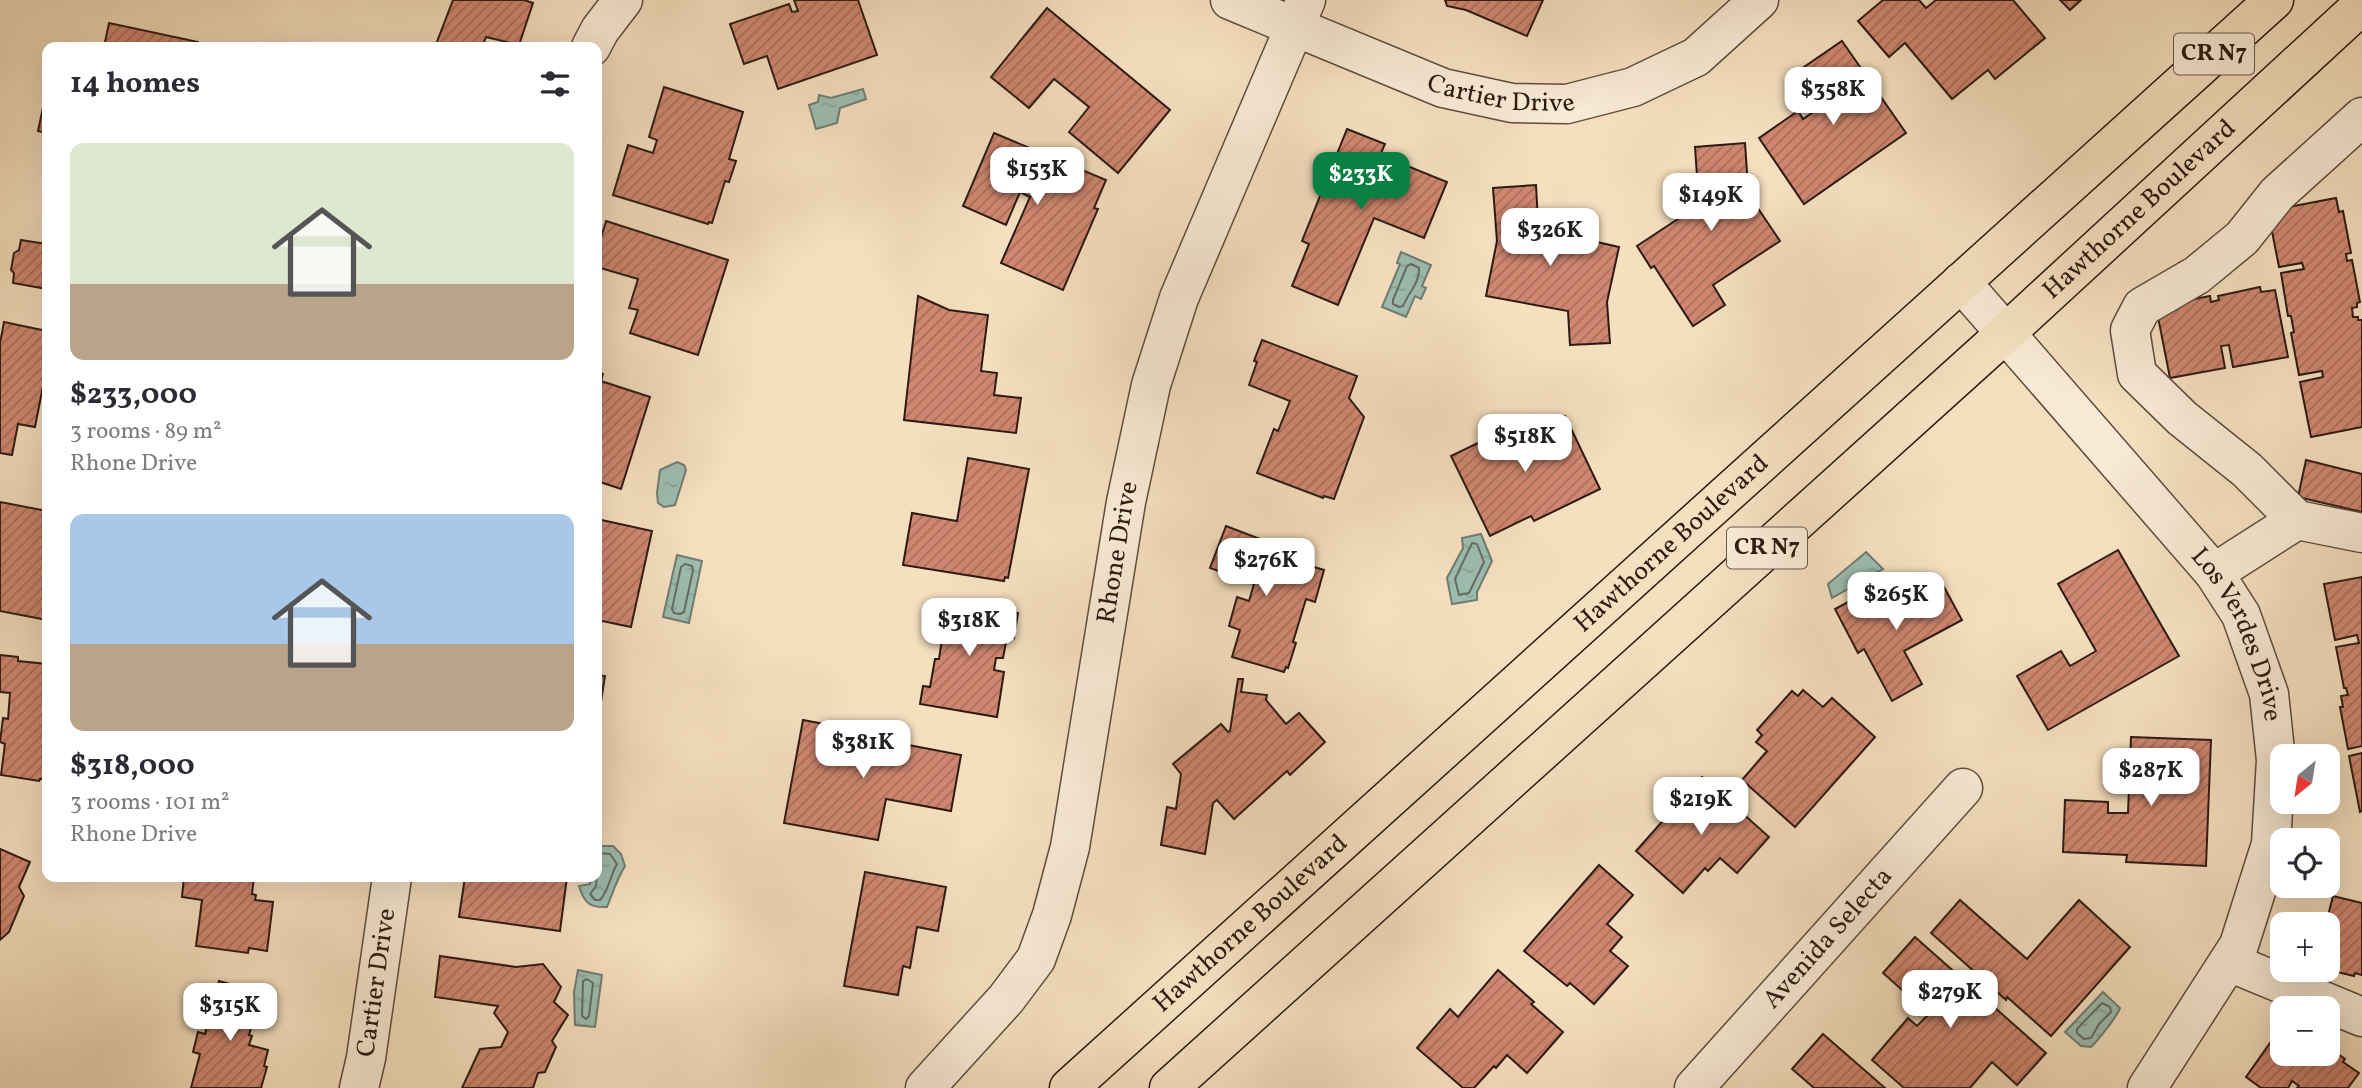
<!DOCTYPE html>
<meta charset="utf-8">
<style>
body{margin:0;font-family:Vollkorn,serif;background:#f2f2f3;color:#2b2b33;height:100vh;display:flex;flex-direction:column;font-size:26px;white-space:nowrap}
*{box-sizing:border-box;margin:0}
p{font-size:23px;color:#7c7c81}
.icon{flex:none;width:38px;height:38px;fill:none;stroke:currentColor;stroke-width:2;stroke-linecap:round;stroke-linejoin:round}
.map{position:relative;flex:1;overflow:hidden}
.panel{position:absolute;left:42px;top:42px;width:560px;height:840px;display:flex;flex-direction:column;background:#fff;border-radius:14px;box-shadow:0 7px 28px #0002}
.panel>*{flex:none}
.needle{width:46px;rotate:210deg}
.fabs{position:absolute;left:2270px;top:744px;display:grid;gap:14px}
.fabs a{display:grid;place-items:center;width:70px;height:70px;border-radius:14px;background:#fff;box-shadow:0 7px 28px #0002;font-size:35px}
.price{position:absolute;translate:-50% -60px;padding:0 16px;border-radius:14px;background:#fff;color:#222;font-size:23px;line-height:46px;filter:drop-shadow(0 2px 4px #0008)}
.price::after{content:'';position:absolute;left:50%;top:42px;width:21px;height:16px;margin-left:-10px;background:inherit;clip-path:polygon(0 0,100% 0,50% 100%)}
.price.current{background:#0b8043;color:#fff}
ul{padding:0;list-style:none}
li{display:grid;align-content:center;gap:14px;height:371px;padding:0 28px}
li span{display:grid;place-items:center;height:217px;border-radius:14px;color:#555}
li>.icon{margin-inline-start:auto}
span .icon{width:126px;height:126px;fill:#fffc;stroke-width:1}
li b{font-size:30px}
h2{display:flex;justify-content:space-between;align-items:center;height:84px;padding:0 28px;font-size:30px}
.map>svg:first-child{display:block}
</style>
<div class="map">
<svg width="2362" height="1088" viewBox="0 0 2362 1088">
<defs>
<pattern id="water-ripples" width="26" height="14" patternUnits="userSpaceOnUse" patternTransform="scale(1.75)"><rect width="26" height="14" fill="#9cbdb1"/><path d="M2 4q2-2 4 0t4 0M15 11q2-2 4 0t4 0" fill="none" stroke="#87a297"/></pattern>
<pattern id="building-hatch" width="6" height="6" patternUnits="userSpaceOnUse" patternTransform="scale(1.75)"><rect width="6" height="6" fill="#d08771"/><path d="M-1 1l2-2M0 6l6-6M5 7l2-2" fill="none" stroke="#a96e5b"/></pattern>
</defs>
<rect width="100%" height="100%" fill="#f5dfbf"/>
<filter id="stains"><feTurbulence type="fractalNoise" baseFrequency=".00286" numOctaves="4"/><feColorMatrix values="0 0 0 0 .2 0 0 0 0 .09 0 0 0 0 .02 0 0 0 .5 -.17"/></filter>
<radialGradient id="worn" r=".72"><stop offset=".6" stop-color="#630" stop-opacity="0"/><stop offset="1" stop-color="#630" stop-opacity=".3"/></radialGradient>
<g fill="url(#water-ripples)" stroke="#6f7c71" stroke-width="2">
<polygon points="863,89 866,99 840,108 837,123 816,129 809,105 818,102 819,95 831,98"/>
<polygon points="1401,252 1431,265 1422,286 1426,288 1421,299 1415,296 1406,317 1382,307 1400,264 1397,263"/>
<polygon points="677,462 684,465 686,470 675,505 664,507 658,503 657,493 660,470"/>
<polygon points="1481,534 1492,561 1477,592 1477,600 1452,604 1447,578 1463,548 1462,538"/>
<polygon points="1866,552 1883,569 1832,598 1828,584"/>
<polygon points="677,555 702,561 689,623 663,617"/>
<path d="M598,846H613L621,854L625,866C617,879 613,892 607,907C590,908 584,903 579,886L590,884V877H597Z"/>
<polygon points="578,970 602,975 595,1027 575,1025 574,992"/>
<path d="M2103,992L2120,1008C2118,1015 2097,1042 2091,1047L2081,1046L2065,1032Z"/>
</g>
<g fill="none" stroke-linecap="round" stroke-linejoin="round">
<g stroke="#646c62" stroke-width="2">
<path d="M1411,264L1419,268C1420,282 1409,292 1403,306L1399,307L1393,304V300L1407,266Z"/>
<polygon points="1472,543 1477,544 1484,562 1469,593 1459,595 1455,579"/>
<polygon points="685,564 692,566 693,570 684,612 680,614 674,613 672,609 681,567"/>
<path d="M597,853L610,854L617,864C610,876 609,890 600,900H595L590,894L596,886L597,876"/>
<polygon points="587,979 593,983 589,1016 586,1019 582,1016 583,981"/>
<polygon points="2102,1003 2110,1007 2111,1012 2099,1024 2091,1038 2084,1039 2077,1033 2077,1029"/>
</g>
</g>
<g fill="url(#building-hatch)" stroke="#2c1b12" stroke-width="2" fill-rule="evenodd">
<polygon points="453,0 524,0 533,3 519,45 486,37 482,47 435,47"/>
<polygon points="794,0 858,0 877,55 778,89 767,56 744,64 730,24 789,4 792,12 798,11"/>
<polygon points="1445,0 1543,0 1527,36 1466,10 1447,6"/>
<polygon points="1883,0 1919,0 1926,8 1936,0 2013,0 2045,38 1995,79 1988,70 1952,99 1905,43 1889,57 1858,21"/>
<polygon points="2060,0 2081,0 2070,10"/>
<polygon points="1047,8 1170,110 1118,173 1069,132 1089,107 1054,79 1029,108 991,77"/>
<polygon points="109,23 198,42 197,47 104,47"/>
<polygon points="1842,41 1906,133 1804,204 1759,138 1798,111 1803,119 1829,101 1804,67"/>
<polygon points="664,87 743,112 729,159 736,161 729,182 725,181 712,223 709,222 708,224 613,195 628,145 653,153 657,140 649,137"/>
<polygon points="47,89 47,133 38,131"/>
<polygon points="1347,129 1385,144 1380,155 1447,182 1424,238 1374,218 1338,305 1292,286 1309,244 1302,241"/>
<polygon points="994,133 1106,180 1094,208 1098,209 1063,290 1001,263 1030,197 1020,192 1006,225 963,206"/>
<polygon points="1745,143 1748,187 1745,189 1780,241 1713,285 1725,305 1693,326 1654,266 1651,268 1637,246 1699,205 1695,147"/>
<polygon points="1536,185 1539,240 1559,244 1560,237 1574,241 1574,238 1596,245 1597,242 1619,247 1607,302 1610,343 1570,345 1568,311 1486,296 1497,241 1493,188"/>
<polygon points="2336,198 2339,212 2343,211 2351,253 2346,254 2347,261 2352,260 2360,302 2357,303 2357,307 2352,308 2353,317 2358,317 2358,320 2362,320 2362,427 2311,437 2300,382 2323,377 2322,371 2299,375 2291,333 2294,332 2291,316 2288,316 2281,273 2304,269 2302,263 2279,267 2268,211"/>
<polygon points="606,221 728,260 698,355 630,333 638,310 629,308 638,279 597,267 597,251"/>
<polygon points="21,240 47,244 47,289 13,283 14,273 11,270 14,253 19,250"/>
<polygon points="2260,287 2261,292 2275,290 2288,357 2233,367 2229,345 2221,346 2225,368 2170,378 2157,312 2169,304 2210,296 2211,302 2219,300 2218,296"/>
<polygon points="918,296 949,310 988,315 981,371 997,373 994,395 1021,398 1016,433 904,420"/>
<polygon points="4,322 47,331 47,382 44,381 35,427 18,424 12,455 0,453 0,343"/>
<polygon points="1262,340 1357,376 1349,398 1364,417 1334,499 1324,496 1323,498 1257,473 1274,429 1278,431 1290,401 1249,385 1257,362 1254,361"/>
<polygon points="597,372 603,374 601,381 650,397 621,489 597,481"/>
<path d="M1565,416L1600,489L1534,521L1531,516L1490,536L1451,456L1517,424L1527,444L1535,440L1531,432ZM1513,436L1518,447L1509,451L1504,441Z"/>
<polygon points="968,458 1029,469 1008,578 1005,577 1004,581 903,565 912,513 957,521"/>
<polygon points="2306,460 2362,474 2362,512 2298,497"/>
<polygon points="0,502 47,511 47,620 0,611"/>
<polygon points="597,519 652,531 631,627 597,620"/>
<polygon points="1226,526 1278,546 1274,555 1324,570 1315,602 1306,599 1293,642 1296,643 1288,668 1286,667 1284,672 1232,657 1240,630 1229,626 1237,597 1249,601 1254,584 1210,568"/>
<polygon points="2118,550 2179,656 2048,730 2017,676 2061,651 2070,666 2096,651 2058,584"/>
<polygon points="2362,577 2362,746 2348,749 2340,707 2343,707 2341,696 2348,695 2346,688 2344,688 2336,647 2359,643 2357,635 2335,640 2324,584"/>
<polygon points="1884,583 1898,609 1943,585 1962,620 1904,651 1922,684 1892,701 1864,649 1858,653 1835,609"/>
<polygon points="940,599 1018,613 1014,638 1007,637 1003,658 996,658 994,670 1004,672 997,717 920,704 923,686 930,687 935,659 939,659 942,639 934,638"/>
<polygon points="0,655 18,657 18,661 47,664 47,779 40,779 39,781 1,775 5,744 0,742 3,718 8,719 10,693 0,692"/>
<polygon points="597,675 605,676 598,721 597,721"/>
<polygon points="1238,679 1243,679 1241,692 1267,695 1266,700 1286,724 1299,713 1325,742 1290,775 1287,771 1234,819 1217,800 1213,803 1205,854 1161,845 1167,807 1176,809 1181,774 1173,764 1221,724 1228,732 1230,731"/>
<polygon points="1803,690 1823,707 1832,698 1875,737 1795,827 1742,780 1767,751 1756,742 1762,735 1757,730 1792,691 1798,696"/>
<polygon points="803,720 857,730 856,735 961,755 951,811 886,799 878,840 784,823"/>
<polygon points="2131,737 2211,740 2206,866 2126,862 2127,855 2063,852 2065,800 2108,802 2108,813 2128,813"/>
<polygon points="2362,753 2362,811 2360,812 2349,756"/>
<polygon points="1702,777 1769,837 1737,873 1720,858 1708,871 1705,868 1683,893 1636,851"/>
<polygon points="0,849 30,862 19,887 24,896 9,932 0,940"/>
<polygon points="1599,865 1633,895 1607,924 1622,937 1610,951 1628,966 1594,1004 1570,983 1567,986 1524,951"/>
<polygon points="865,872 946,887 938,931 917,927 910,968 903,966 898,995 844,986"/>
<polygon points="184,877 254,877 252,894 256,895 255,900 273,902 267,951 249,948 248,953 196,946 202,900 182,897"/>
<polygon points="465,877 567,877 560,931 459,917"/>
<polygon points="2333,896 2362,903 2362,975 2355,973 2354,976 2333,971 2334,968 2328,966 2328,924 2326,924"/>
<polygon points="1960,900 2027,959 2079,900 2130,947 2051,1036 2007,997 2006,1000 1931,933"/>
<polygon points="1915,937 2046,1053 2017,1085 1992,1062 1970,1088 1904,1088 1872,1060 1908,1018 1917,1026 1929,1014 1883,973"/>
<polygon points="440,956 516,967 543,964 561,987 554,1002 568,1015 552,1041 556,1047 545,1072 538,1073 533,1088 462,1088 480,1049 501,1047 508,1032 494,1013 498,1006 435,997"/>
<polygon points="1498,970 1534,1002 1531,1004 1563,1032 1527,1073 1507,1055 1496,1068 1494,1066 1474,1088 1463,1088 1417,1048 1450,1009 1458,1017"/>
<polygon points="219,981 251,990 250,994 260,997 249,1035 252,1036 249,1045 268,1050 264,1066 267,1067 261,1088 191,1088 200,1054 193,1052 198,1032 205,1034"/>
<polygon points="2282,1026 2282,1054 2328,1054 2328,1047 2345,1059 2343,1062 2359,1073 2348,1088 2297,1088 2299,1086 2292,1081 2288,1088 2261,1088 2246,1077"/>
<polygon points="1823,1034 1885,1088 1814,1088 1792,1069"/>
</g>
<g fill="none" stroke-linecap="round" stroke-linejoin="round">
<defs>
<g id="minor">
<path id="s1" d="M1230,0L1443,88L1512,103L1567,104L1633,87L1696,57L1759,0"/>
<polyline points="591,47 600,30 623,0"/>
<path id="s2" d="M1961,282L2214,573L2241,615L2269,694L2276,760L2271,844L2239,945L2147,1088"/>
<polyline points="2297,520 2247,470 2182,418 2137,374 2130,330 2142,307 2197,275 2242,238 2277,194 2362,117"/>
<polyline points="2214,573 2297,520 2362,533"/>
<polyline points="2229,962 2362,1017"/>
<path id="s3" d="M359,1088L366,1058L392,877"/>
<path id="s4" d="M925,1088L1006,999L1036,959L1052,915L1070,847L1126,502L1151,385L1179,298L1306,0"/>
<path id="s5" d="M1694,1088L1963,788"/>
</g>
<g id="major">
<path id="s6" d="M1069,1088L2274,0"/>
<path id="s7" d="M1169,1088L2007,332L2362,5"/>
</g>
</defs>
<use href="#minor" stroke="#5e4c3d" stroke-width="41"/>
<use href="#major" stroke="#2c1b12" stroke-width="41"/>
<use href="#minor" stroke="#f8ead5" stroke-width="38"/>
<use href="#major" stroke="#f5dfbf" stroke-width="38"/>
</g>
<g text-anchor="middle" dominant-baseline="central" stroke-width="6" stroke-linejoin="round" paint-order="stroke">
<g fill="#f8ead5" stroke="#69594c" stroke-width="2">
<rect x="2174" y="33.5" width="80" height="41" rx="5"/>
<rect x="1727" y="527.5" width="80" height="41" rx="5"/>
</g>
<g font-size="24" font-weight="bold" fill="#2c1b12">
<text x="2214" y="54">CR N7</text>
<text x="1767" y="548">CR N7</text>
</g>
<g font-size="26" fill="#2c1b12" stroke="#f8ead5">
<text stroke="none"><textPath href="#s1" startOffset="289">Cartier Drive</textPath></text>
<text stroke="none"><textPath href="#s7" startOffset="1309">Hawthorne Boulevard</textPath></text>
<text stroke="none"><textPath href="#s6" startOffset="812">Hawthorne Boulevard</textPath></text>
<text stroke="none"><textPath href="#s4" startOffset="586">Rhone Drive</textPath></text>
<text stroke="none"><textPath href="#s2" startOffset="452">Los Verdes Drive</textPath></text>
<text stroke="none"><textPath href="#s6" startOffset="245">Hawthorne Boulevard</textPath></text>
<text stroke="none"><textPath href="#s5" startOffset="201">Avenida Selecta</textPath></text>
<text stroke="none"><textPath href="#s3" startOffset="107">Cartier Drive</textPath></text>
</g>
</g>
<rect width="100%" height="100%" filter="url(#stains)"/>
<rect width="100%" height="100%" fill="url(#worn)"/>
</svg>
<div class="fabs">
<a><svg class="needle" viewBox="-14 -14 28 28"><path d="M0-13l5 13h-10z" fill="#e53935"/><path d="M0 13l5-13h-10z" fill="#7c7c81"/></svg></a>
<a><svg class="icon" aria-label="locate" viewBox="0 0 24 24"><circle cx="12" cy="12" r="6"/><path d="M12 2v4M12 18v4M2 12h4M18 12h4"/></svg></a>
<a>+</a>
<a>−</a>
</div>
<b class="price" style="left:1833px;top:127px">$358K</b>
<b class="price" style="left:1037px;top:207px">$153K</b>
<b class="price current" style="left:1361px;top:212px">$233K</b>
<b class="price" style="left:1711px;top:233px">$149K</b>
<b class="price" style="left:1550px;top:268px">$326K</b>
<b class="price" style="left:1525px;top:474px">$518K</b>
<b class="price" style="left:1266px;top:598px">$276K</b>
<b class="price" style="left:1896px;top:632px">$265K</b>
<b class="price" style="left:969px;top:658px">$318K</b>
<b class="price" style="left:863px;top:780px">$381K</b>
<b class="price" style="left:2151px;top:808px">$287K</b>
<b class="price" style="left:1701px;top:837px">$219K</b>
<b class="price" style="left:1950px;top:1030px">$279K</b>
<b class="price" style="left:230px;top:1043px">$315K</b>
<section class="panel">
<h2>14 homes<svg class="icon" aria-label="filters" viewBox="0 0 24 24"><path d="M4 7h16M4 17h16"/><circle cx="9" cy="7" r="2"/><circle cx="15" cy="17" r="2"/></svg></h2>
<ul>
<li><span style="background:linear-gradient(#dfe7d0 65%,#b9a48a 0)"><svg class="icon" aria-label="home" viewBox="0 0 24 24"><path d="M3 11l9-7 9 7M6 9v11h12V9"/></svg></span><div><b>$233,000</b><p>3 rooms · 89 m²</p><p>Rhone Drive</p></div></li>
<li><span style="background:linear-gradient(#a9c7e8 60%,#b9a48a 0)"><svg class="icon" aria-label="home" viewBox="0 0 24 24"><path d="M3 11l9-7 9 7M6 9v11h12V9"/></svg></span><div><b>$318,000</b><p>3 rooms · 101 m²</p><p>Rhone Drive</p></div></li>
</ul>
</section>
</div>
